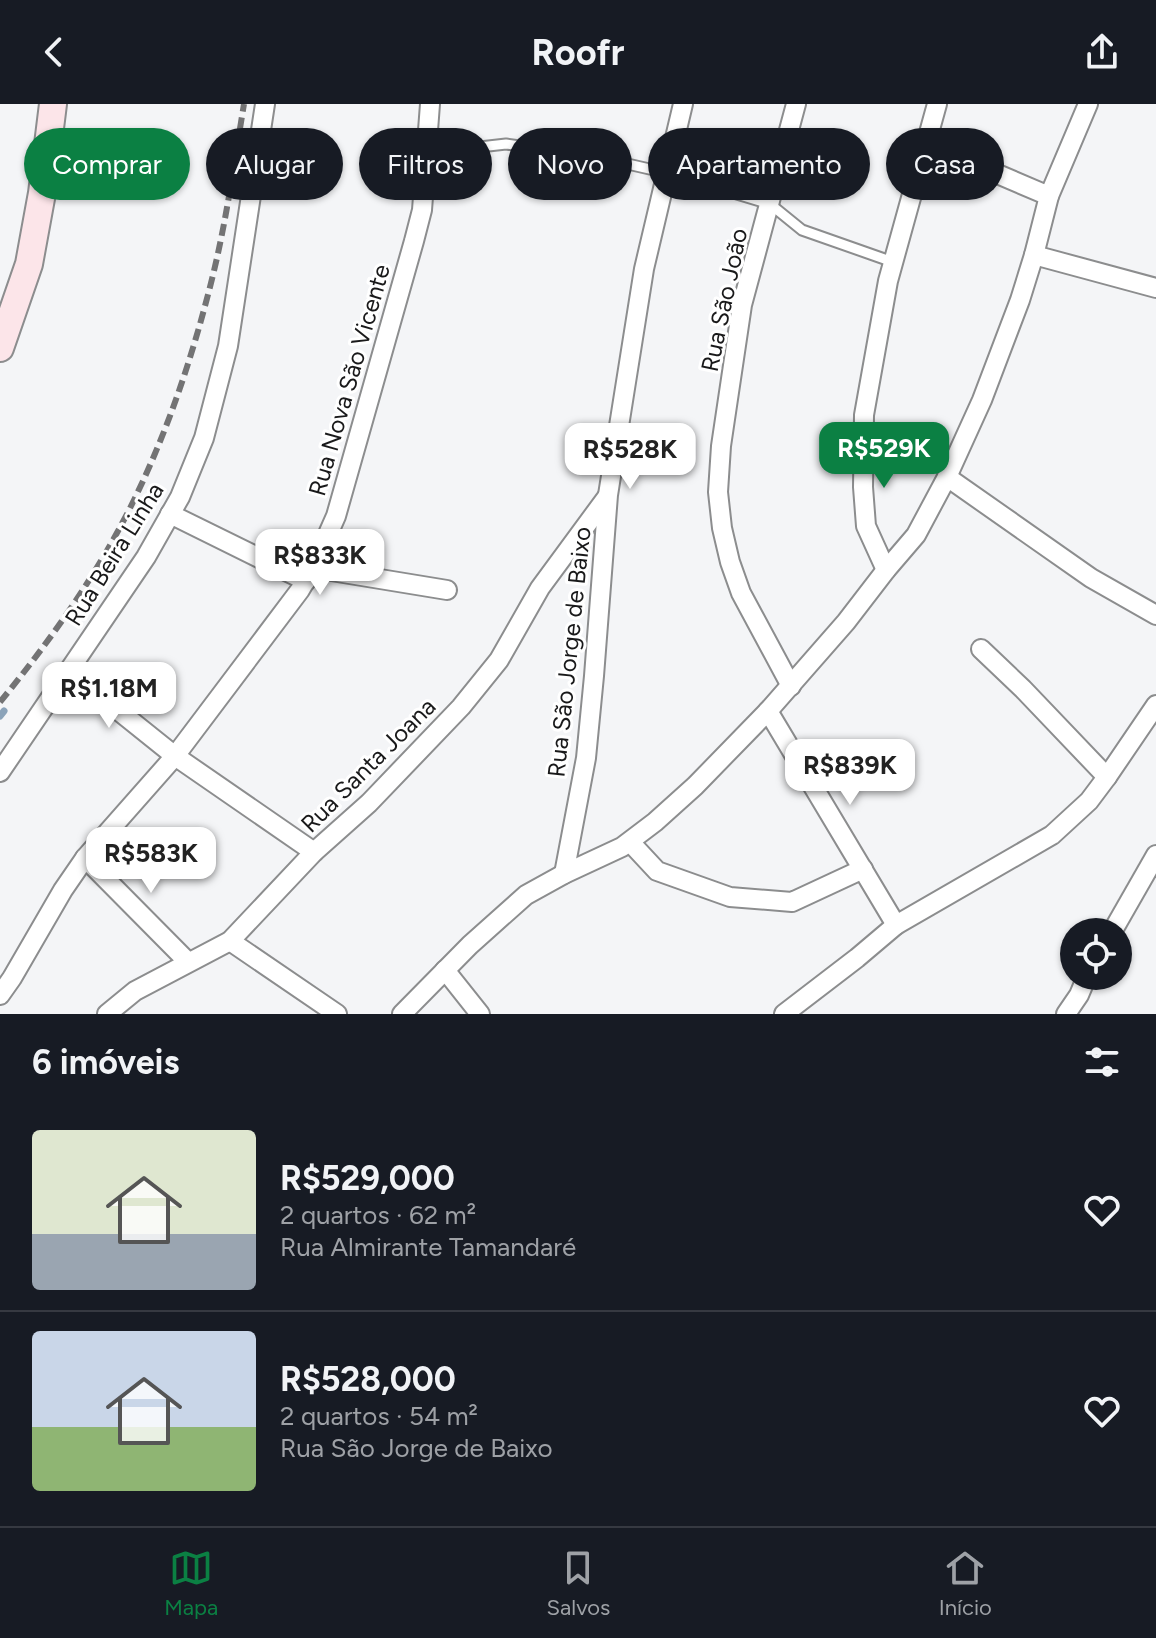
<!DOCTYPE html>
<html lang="pt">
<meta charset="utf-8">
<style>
body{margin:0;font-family:Figtree,sans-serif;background:#20242c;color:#f1f3f6;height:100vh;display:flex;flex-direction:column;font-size:30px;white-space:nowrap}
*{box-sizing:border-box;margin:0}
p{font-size:26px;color:#9ea1a6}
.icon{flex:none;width:44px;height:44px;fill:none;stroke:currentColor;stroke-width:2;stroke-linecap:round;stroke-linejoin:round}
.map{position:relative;height:910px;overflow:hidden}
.side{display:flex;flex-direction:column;background:#171b24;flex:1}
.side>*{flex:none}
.hud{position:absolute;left:24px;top:24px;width:1108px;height:72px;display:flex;gap:16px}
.fabs{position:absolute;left:1060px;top:814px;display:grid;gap:16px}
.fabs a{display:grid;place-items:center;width:72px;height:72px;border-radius:50%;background:#171b24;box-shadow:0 2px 6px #0004;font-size:40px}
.price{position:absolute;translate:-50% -68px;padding:0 18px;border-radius:16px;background:#fff;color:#222;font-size:26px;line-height:52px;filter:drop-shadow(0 2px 4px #0008)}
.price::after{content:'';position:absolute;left:50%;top:48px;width:24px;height:18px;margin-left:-12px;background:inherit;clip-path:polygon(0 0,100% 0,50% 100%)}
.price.active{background:#0b8043;color:#fff}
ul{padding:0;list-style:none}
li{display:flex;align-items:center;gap:24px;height:200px;padding:0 32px}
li+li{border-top:2px solid #363941}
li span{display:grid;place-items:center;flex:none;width:224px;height:160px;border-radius:8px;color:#555}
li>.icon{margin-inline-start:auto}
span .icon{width:96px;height:96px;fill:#fffc;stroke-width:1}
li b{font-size:34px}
h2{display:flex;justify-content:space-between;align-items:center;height:96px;padding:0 32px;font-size:34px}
.pill{padding:0 28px;border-radius:36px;background:#171b24;box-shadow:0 2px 6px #0004;font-size:28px;line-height:72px}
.pill.active{background:#0b8043;color:#fff}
header{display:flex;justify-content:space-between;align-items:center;height:104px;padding:0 32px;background:#171b24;font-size:36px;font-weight:700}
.tabs{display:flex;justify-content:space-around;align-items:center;height:112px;border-top:2px solid #363941;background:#171b24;font-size:22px;color:#9ea1a6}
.tabs a{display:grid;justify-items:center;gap:4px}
.tabs .active{color:#0b8043}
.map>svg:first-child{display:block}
</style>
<header><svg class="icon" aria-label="back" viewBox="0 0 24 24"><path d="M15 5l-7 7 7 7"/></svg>Roofr<svg class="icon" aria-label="share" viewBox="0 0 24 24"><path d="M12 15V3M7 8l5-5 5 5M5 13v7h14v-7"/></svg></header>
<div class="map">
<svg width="1156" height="910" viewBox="0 0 1156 910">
<rect width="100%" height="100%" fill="#f4f5f7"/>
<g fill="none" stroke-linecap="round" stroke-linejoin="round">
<polyline stroke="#8ba3b9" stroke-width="7" points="0,612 4,607"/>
<defs>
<polyline id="lane" points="427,49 506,40 597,53 667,69 770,100 802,126 893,158"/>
<g id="street">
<polyline points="927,40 1049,92"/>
<polyline points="1034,151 1156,184"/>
<polyline points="947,373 1091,474 1156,511"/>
<polyline points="170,410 306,477"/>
<polyline points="313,464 447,486"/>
<polyline points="886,466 866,422 863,383 864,311 888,177 937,0"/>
<polyline points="981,545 1023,585 1107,673"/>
<polyline points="69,567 175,652 314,748"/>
<polyline points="791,582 741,489 730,458 722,424 718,388 721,342 742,201 796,0"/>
<polyline points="768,607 896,821"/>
<polyline points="0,668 146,453 180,393 204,334 228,242 265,0"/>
<polyline points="630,738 657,767 730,793 792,798 863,765"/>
<polyline points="85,754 188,858"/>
<polyline points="564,770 586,654 594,572 608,391 644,165 683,0"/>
<polyline points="1112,828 1156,751"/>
<polyline points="230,837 337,910"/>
<polyline points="445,866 480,910"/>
<polyline points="0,891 12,874 63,786 85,754 175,652 300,486 313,464 336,412 414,137 422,106 430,0"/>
<polyline points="107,910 135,887 230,837 314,748 369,699 461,603 499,556 540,484 607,393"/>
<polyline points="402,910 470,841 526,791 564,770 622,743 655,718 695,682 768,607 846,518 886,466 916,431 947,373 982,296 1020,196 1034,151 1049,92 1088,0"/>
<polyline points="784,910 857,854 896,821 1052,731 1089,697 1107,673 1156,601"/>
<polyline points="1066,910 1079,891 1087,872"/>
</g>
<polyline id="secondary" points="0,244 29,160 42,89 53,0"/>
</defs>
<use href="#lane" stroke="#8c8d8e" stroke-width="13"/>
<use href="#street" stroke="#8c8d8e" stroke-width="22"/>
<use href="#secondary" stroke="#8c8d8e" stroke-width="30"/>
<use href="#lane" stroke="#fff" stroke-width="9"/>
<use href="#street" stroke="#fff" stroke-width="18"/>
<use href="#secondary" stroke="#fce5e9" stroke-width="26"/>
<path stroke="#737374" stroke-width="6" stroke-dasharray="12 6" stroke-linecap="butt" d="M0,598C51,536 99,468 134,396C168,326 192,254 211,179C226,120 234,60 244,0"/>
</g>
<g text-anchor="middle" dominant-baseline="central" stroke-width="6" stroke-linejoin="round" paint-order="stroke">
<g font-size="24" fill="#19191a" stroke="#fff">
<text transform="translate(724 196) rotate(-78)">Rua São João</text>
<text transform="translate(349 276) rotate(-74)">Rua Nova São Vicente</text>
<text transform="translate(114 450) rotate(-58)">Rua Beira Linha</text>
<text transform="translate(569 548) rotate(-84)">Rua São Jorge de Baixo</text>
<text transform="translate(368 661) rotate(-45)">Rua Santa Joana</text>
</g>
</g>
</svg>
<div class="fabs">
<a><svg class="icon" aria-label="locate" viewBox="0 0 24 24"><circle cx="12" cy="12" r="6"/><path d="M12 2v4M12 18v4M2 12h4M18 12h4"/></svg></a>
</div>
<b class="price active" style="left:884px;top:386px">R$529K</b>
<b class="price" style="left:630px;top:387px">R$528K</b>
<b class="price" style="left:320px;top:493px">R$833K</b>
<b class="price" style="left:109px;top:626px">R$1.18M</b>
<b class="price" style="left:850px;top:703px">R$839K</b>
<b class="price" style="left:151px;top:791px">R$583K</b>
<div class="hud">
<a class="pill active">Comprar</a>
<a class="pill">Alugar</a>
<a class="pill">Filtros</a>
<a class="pill">Novo</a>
<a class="pill">Apartamento</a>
<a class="pill">Casa</a>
</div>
</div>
<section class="side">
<h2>6 imóveis<svg class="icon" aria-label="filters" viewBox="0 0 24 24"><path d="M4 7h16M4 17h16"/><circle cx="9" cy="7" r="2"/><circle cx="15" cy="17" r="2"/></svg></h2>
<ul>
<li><span style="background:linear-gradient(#dfe7d0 65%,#9aa5b1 0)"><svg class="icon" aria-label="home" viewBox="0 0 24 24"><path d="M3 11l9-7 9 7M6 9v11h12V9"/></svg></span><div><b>R$529,000</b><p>2 quartos · 62 m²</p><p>Rua Almirante Tamandaré</p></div><svg class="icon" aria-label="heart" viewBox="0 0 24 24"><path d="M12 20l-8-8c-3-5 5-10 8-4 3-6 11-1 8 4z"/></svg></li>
<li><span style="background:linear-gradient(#c9d6e8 60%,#8fb573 0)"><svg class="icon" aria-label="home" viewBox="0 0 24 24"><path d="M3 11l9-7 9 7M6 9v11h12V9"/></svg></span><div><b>R$528,000</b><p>2 quartos · 54 m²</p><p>Rua São Jorge de Baixo</p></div><svg class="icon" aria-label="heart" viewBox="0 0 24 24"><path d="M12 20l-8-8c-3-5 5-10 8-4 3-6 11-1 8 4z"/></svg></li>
</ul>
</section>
<nav class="tabs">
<a class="active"><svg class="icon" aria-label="map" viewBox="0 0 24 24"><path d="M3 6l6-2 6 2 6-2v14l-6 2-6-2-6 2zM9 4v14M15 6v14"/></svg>Mapa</a>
<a><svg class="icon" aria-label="saved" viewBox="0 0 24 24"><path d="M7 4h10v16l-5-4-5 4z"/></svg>Salvos</a>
<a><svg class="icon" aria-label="home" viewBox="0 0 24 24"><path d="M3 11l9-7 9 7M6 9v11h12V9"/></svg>Início</a>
</nav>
